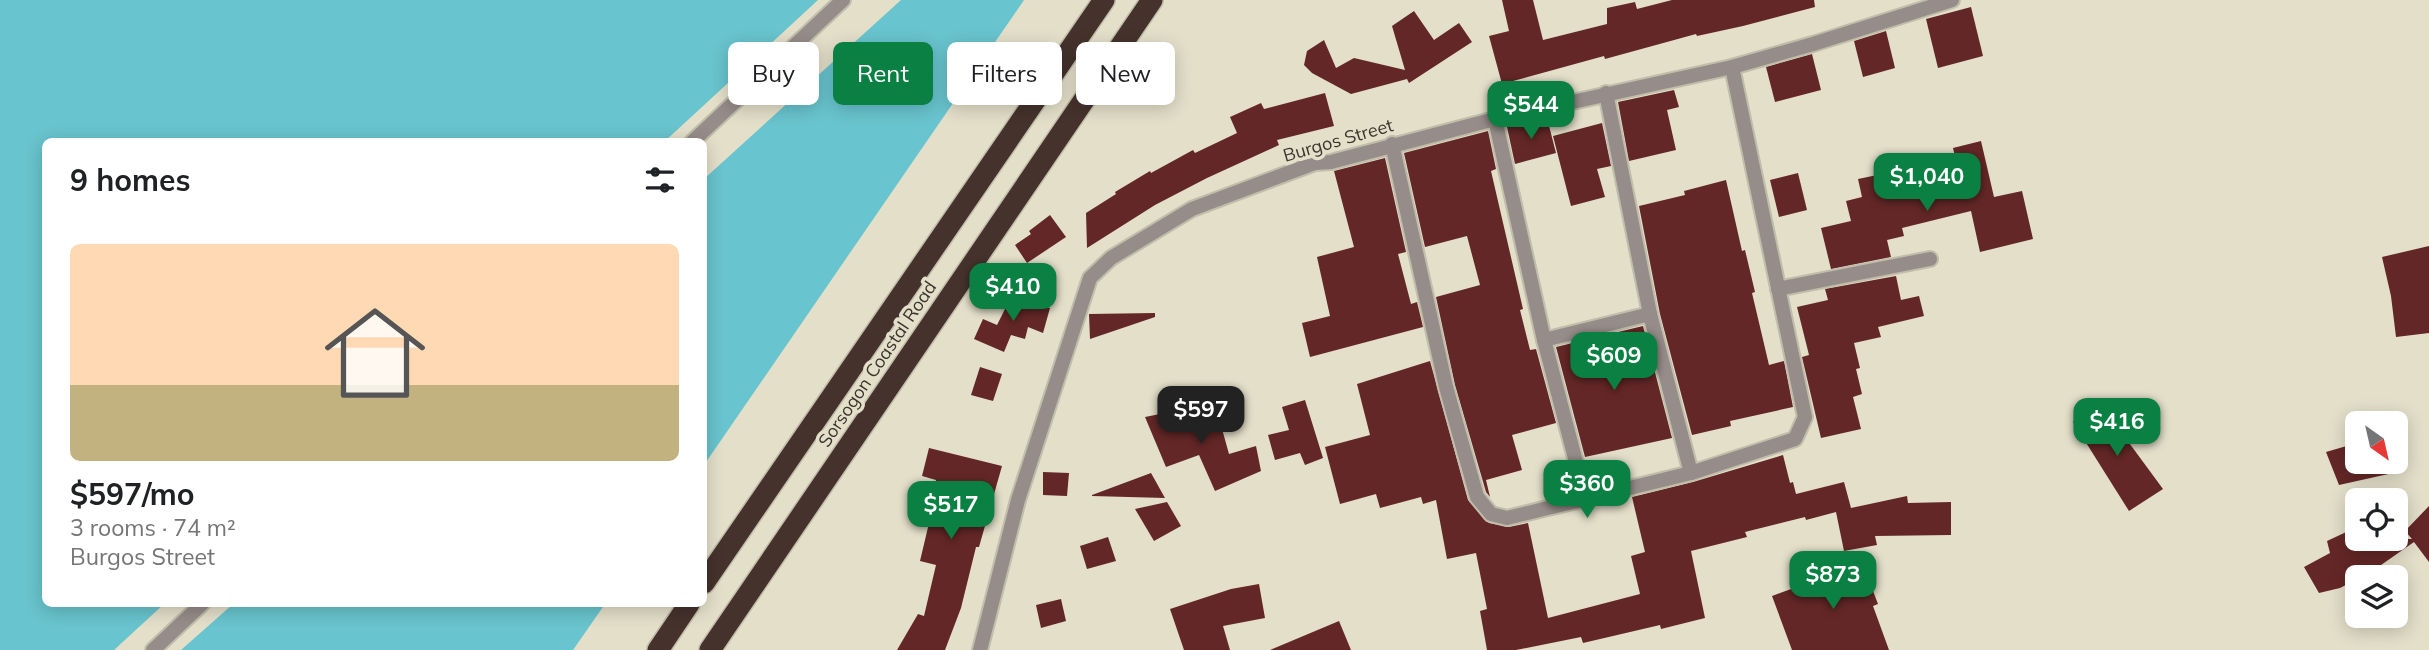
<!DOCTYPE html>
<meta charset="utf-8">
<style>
body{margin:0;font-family:Mulish,sans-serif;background:#f6f6f6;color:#202124;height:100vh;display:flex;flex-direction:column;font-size:26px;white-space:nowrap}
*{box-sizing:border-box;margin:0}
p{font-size:23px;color:#757577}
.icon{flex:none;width:38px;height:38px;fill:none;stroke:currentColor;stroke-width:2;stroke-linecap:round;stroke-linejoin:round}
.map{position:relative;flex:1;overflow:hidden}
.details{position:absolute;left:42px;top:138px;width:665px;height:469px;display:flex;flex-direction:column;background:#fff;border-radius:10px;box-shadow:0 4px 18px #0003}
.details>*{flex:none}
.hud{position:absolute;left:728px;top:42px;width:665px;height:63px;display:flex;gap:14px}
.needle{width:46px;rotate:146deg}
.tools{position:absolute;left:2345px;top:411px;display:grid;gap:14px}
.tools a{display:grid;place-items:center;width:63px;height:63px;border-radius:10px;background:#fff;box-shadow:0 4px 18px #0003;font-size:35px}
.price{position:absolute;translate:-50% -60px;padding:0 16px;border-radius:14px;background:#0b8043;color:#fff;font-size:23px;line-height:46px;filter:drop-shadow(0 2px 4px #0008)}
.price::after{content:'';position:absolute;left:50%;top:42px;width:21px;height:16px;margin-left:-10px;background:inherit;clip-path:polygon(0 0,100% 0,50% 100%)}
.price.selected{background:#222;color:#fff}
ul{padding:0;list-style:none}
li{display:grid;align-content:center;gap:14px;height:371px;padding:0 28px}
li span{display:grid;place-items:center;height:217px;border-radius:10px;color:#555}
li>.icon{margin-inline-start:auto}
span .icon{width:126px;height:126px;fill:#fffc;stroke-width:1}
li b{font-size:30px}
h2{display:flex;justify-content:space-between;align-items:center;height:84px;padding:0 28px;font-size:30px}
.tag{padding:0 24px;border-radius:10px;background:#fff;box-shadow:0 4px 18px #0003;font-size:24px;line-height:63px}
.tag.selected{background:#0b8043;color:#fff}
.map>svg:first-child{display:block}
</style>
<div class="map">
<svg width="2429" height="650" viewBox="0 0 2429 650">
<rect width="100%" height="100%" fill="#e3dfc9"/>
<polygon fill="#68c4ce" points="0,0 1024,0 704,465 704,142 46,142 46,604 605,604 573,650 0,650"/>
<g fill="#e3dfc9">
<polygon points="818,0 901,0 704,179 704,142 664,142"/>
<polygon points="164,604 233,604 181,650 114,650"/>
</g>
<g fill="#642727">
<polygon points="1502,0 1533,0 1543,40 1607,24 1607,8 1635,2 1637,9 1672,0 1814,0 1815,7 1743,26 1697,36 1696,34 1605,59 1604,56 1502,84 1489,36 1509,31"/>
<polygon points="1971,7 1983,56 1938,68 1926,19"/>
<polygon points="1414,11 1434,40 1459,23 1472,42 1409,83 1407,79 1351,94 1312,73 1304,65 1307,51 1324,40 1336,68 1354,58 1405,70 1392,26"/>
<polygon points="1886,31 1895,68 1863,77 1854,41"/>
<polygon points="1812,54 1821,90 1775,102 1766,67"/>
<polygon points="1674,90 1679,107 1667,110 1676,150 1629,161 1618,102"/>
<polygon points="1325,93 1334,126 1277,140 1279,145 1207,178 1155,205 1087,248 1086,213 1116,194 1115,192 1150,171 1151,173 1193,150 1195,153 1237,133 1230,117 1261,103 1264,109"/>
<polygon points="1547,118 1556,153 1515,164 1507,127"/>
<polygon points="1602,123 1611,166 1597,169 1605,197 1571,206 1553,136"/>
<polygon points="1488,131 1496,169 1491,171 1523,309 1520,310 1530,350 1536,349 1556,423 1512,435 1522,470 1486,480 1490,497 1486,492 1455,385 1436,297 1480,285 1467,236 1425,247 1404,153"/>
<polygon points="1981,141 1994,197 2022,191 2033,239 1980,252 1971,211 1902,228 1904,236 1887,240 1891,257 1831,269 1821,228 1851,221 1846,201 1862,197 1858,179 1887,173 1892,190 1897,189 1899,197 1961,182 1953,148"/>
<polygon points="1385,158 1406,252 1398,254 1411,304 1417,302 1423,327 1310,357 1302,323 1330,316 1317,257 1354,247 1334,171"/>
<polygon points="1798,173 1807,210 1779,217 1770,180"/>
<polygon points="1726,180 1742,251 1745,250 1755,292 1752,293 1769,365 1784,361 1793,407 1730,421 1731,426 1692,435 1660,314 1639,206 1685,195 1684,191"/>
<polygon points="1050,215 1066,237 1027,263 1015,245 1031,234 1029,231"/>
<polygon points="2429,246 2429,333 2396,337 2391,296 2382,257"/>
<polygon points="1896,276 1901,300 1919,296 1924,316 1878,327 1881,337 1854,343 1860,368 1856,369 1862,394 1853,397 1861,429 1821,438 1802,357 1809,355 1797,307 1828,300 1825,289"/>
<polygon points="1012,295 1050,308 1043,333 1028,327 1025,339 1011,335 1004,352 974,339 983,319 997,325"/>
<polygon points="1155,313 1155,317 1090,339 1089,314"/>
<polygon points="1643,326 1672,438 1585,457 1556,347"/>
<polygon points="1430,361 1468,500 1489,523 1509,527 1528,523 1548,618 1640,594 1631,556 1645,552 1632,497 1693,482 1783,455 1790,483 1793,482 1796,494 1844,482 1851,508 1907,496 1908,503 1951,502 1951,535 1875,536 1877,545 1844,551 1836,512 1806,520 1805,517 1745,532 1747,537 1691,551 1705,618 1661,629 1660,625 1583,643 1581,637 1516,650 1487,650 1480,611 1487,609 1476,553 1447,559 1436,500 1423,504 1421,497 1380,508 1376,494 1340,504 1325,447 1370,435 1357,384"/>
<polygon points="980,367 1002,374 993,401 971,395"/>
<polygon points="1305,400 1323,458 1305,465 1300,453 1275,460 1268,435 1289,430 1282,407"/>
<polygon points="2099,402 2163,489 2129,511 2073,422"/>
<polygon points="1183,404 1188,420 1217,411 1229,454 1256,446 1261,471 1215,491 1199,455 1166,467 1145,417 1165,413 1164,409"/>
<polygon points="2357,443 2357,462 2401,462 2402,471 2339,485 2326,452"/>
<polygon points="929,448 1002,466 979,547 976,547 961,608 945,650 897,650 918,614 924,616 936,565 920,561 934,502 931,501 936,480 922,476"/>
<polygon points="1043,472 1069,473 1067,496 1043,495"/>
<polygon points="1151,473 1165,498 1092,496 1092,495"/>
<polygon points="1167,502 1181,526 1154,541 1135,509"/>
<polygon points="2429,506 2429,562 2414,542 2371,572 2340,588 2319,593 2304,567 2330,553 2327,541 2357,527 2357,539 2412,539 2405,531"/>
<polygon points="1108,537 1116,561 1087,569 1080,546"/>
<polygon points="1858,552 1878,604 1873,606 1889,650 1792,650 1772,596 1827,576 1823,565"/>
<polygon points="1259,584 1265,618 1223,626 1230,650 1184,650 1170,609 1231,589"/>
<polygon points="1061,599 1066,621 1041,628 1036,605"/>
<polygon points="1339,621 1351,650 1270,650"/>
</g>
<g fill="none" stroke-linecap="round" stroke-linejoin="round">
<defs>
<g id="lane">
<polyline points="692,142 843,0"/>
<polyline points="153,650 202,604"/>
</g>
<g id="street">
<polyline points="1606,93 1650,314 1691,473"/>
<polyline points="1495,119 1544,340 1586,500"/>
<polyline points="1392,144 1446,387 1477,497 1491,514 1507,518 1691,473 1795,439 1805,417 1732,67"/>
<polyline points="1778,289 1930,259"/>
<polyline points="1544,340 1650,314"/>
<polyline points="980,650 1018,500 1090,278 1111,258 1192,209 1315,163 1331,162 1495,119 1732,67 1813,44 1952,0"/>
</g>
<g id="highway">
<polyline points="704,583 1104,0"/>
<polyline points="658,650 689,604"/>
<polyline points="710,650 1152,0"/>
</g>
</defs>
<use href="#lane" stroke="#c1bdaa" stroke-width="18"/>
<use href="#street" stroke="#c1bdaa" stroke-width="18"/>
<use href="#highway" stroke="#c1bdaa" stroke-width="24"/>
<use href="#lane" stroke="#968c89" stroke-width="14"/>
<use href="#street" stroke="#968c89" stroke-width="14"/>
<use href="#highway" stroke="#45322c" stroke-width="21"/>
</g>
<g text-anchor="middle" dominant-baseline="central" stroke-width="7" stroke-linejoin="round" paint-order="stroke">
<g font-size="18" fill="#38362d" stroke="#e3dfc9">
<text transform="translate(1338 140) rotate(-16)">Burgos Street</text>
<text transform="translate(877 364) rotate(-56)">Sorsogon Coastal Road</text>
</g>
</g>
</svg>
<div class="tools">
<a><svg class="needle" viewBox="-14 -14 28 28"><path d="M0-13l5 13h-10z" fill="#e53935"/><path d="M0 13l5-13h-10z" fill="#757577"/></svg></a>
<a><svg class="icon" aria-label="locate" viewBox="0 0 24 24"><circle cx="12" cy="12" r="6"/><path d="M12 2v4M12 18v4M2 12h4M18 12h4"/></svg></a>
<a><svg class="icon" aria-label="layers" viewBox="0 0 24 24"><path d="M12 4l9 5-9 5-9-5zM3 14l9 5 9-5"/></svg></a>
</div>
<b class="price" style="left:1531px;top:141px">$544</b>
<b class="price" style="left:1927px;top:213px">$1,040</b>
<b class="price" style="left:1013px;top:323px">$410</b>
<b class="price" style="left:1614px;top:392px">$609</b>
<b class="price selected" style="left:1201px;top:446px">$597</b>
<b class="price" style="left:2117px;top:458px">$416</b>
<b class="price" style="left:1587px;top:520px">$360</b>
<b class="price" style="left:951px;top:541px">$517</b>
<b class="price" style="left:1833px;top:611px">$873</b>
<div class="hud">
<a class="tag">Buy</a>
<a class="tag selected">Rent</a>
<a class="tag">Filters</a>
<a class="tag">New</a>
</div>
<section class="details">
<h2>9 homes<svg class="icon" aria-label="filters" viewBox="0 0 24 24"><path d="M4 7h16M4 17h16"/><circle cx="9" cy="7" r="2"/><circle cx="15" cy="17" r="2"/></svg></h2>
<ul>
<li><span style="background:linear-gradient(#ffd9b3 65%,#c2b280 0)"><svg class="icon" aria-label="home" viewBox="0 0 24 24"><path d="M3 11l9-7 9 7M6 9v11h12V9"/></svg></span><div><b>$597/mo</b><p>3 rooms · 74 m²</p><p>Burgos Street</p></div></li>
</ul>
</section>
</div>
